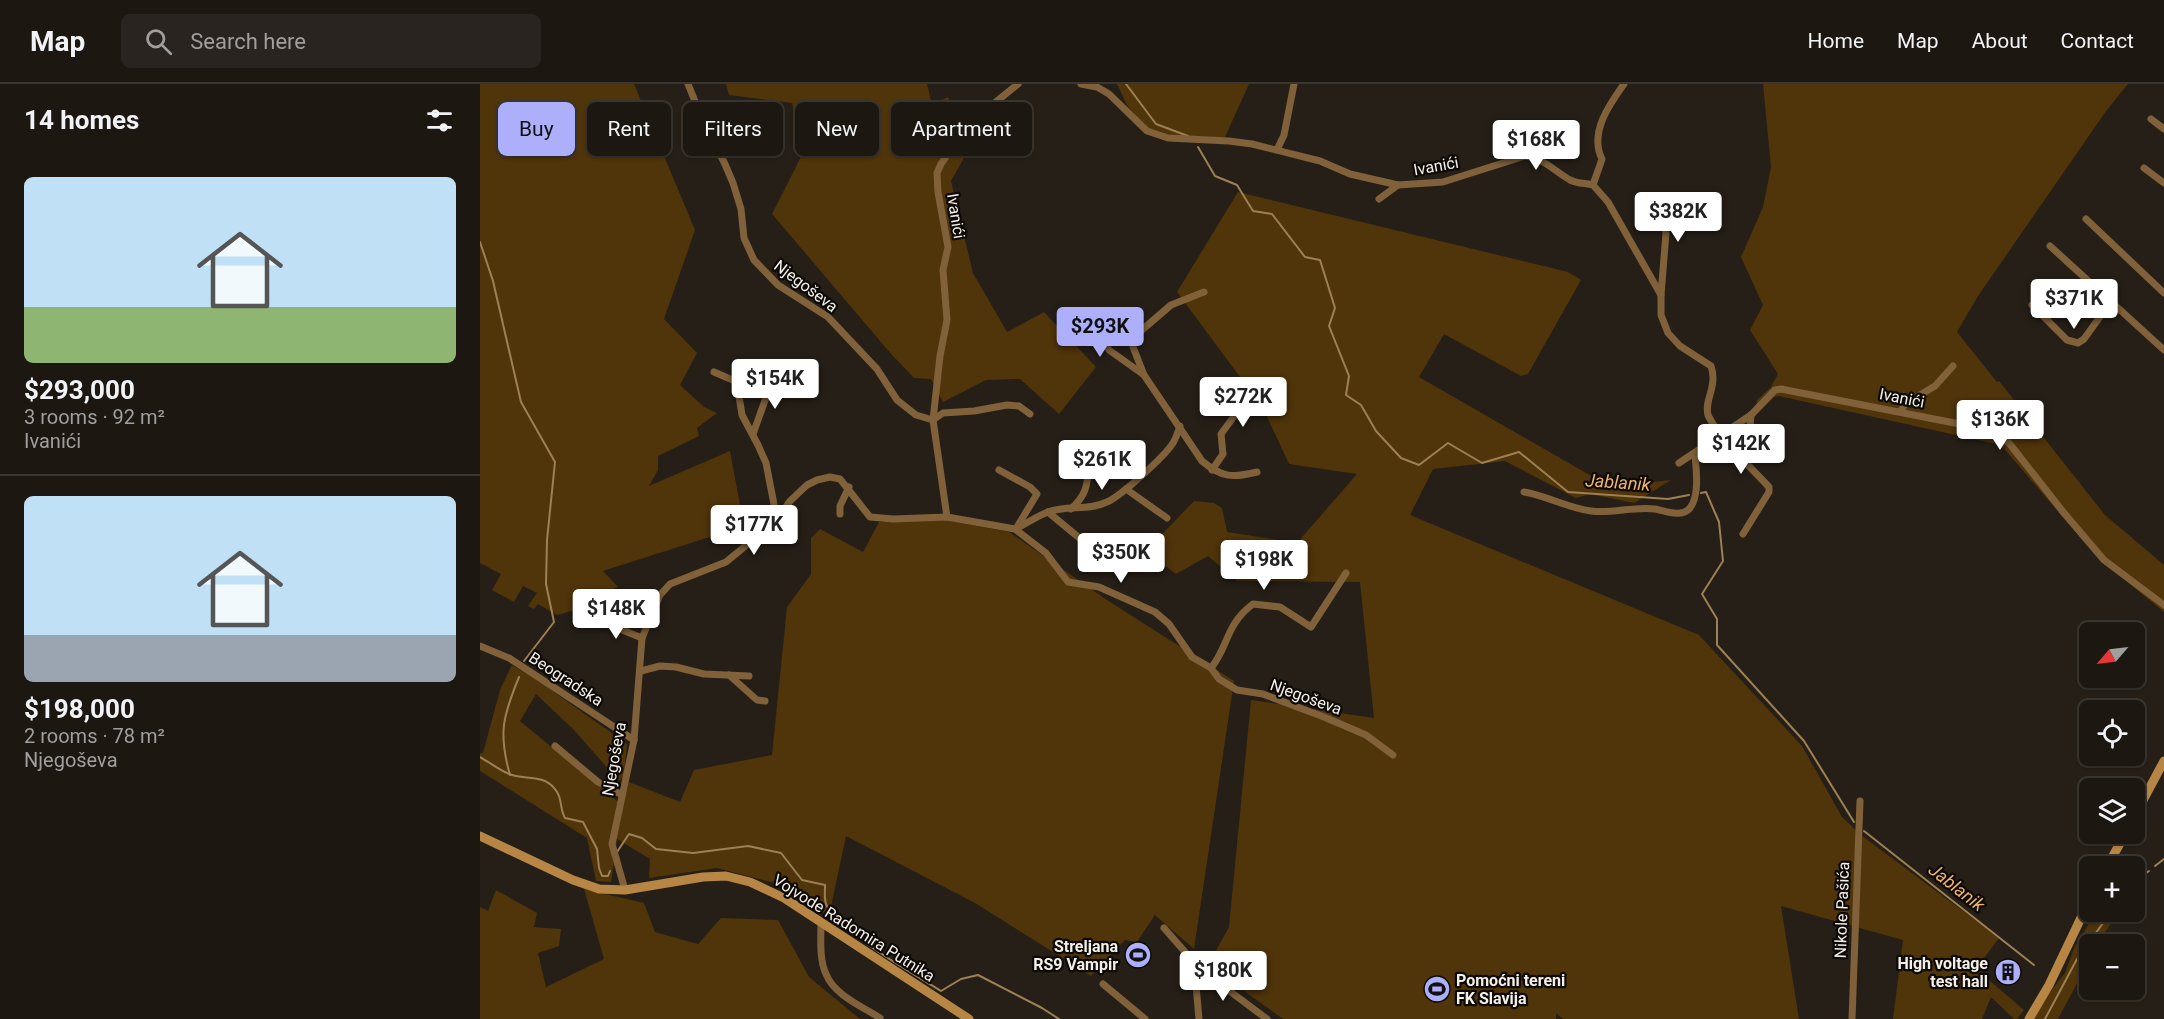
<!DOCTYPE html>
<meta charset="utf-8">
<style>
body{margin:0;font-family:Roboto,sans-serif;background:#29241f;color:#f1f3f6;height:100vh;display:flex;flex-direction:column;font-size:22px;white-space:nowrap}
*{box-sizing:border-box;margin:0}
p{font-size:20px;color:#a09f9f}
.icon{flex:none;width:33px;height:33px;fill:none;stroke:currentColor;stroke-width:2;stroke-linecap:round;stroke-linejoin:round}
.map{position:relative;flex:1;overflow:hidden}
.details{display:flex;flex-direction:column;background:#1c1711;width:480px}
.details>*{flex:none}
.hud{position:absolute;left:18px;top:18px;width:570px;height:54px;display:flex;gap:12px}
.needle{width:39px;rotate:242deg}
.fabs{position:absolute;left:1599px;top:538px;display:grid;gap:12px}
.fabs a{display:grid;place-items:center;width:66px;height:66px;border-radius:9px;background:#1c1711;box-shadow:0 2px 4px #0004,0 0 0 2px #3a3631;font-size:30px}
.price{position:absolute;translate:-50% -51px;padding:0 14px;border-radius:6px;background:#fff;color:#222;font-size:20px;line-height:39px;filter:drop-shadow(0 2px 3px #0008)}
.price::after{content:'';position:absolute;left:50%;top:36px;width:18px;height:14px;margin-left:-9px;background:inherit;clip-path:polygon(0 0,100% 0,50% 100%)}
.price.selected{background:#adaffb;color:#111}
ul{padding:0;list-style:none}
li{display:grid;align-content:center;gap:12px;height:318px;padding:0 24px}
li+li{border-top:2px solid #3a3631}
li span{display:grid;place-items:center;height:186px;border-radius:9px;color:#555}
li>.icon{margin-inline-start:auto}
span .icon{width:108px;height:108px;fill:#fffc;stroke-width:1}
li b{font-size:26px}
h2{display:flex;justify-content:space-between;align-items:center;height:72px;padding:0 24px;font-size:26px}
.chip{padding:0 21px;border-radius:9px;background:#1c1711;box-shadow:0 2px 4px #0004,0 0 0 2px #3a3631;font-size:21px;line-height:54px}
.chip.selected{background:#adaffb;color:#111}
header{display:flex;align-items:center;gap:36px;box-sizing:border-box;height:84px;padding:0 30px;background:#1c1711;border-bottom:2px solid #3a3631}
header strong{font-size:28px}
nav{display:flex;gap:33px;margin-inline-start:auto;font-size:21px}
.search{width:420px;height:54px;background:#29241f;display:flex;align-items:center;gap:15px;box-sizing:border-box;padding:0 21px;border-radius:9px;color:#a09f9f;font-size:22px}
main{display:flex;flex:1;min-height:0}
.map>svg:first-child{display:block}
</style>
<header>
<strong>Map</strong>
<div class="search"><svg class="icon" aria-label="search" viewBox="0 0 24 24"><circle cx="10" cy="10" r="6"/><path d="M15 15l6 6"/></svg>Search here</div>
<nav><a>Home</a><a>Map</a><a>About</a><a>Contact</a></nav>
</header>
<main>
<section class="details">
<h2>14 homes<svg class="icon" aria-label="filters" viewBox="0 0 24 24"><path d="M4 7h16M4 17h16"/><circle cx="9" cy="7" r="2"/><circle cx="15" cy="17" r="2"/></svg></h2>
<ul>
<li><span style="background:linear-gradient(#bfe0f5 70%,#8fb573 0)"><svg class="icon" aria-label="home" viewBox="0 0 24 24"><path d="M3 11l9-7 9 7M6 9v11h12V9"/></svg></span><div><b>$293,000</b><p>3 rooms · 92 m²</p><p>Ivanići</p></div></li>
<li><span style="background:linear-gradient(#bfe0f5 75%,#9aa5b1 0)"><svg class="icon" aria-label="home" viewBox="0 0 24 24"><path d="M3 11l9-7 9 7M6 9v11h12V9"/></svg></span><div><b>$198,000</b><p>2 rooms · 78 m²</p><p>Njegoševa</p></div></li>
</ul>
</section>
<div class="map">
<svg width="1684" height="935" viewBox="0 0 1684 935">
<rect width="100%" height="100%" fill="#261f17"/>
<g fill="#50340a">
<polygon points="0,0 154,0 215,146 184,235 217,269 200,301 224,323 237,329 217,344 219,352 178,372 178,386 169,402 250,367 264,442 123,487 138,503 114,512 116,520 77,531 58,520 54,525 48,522 57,509 43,502 34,518 12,506 21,490 0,479"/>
<polygon points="246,0 447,0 452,21 468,13 490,63 471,97 493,189 527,248 564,228 616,283 579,330 540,295 506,296 463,318 451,295 434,294 412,271 292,130 324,67 312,19 249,11"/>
<polygon points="637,0 769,0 745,53 703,55 667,47 647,21"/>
<polygon points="1283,0 1648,0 1626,27 1498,212 1477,248 1517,298 1519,297 1625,431 1684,481 1684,528 1618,474 1521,361 1299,312 1294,313 1274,333 1277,316 1291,303 1298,290 1270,246 1283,221 1261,173 1283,123 1291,83"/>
<polygon points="758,108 1088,188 1101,196 1048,290 1041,292 964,250 939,293 1120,397 1163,399 1191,396 1154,419 1110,410 1096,414 1025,377 953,385 930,431 1219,551 1322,662 1362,733 1381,751 1519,854 1496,885 1544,926 1537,935 1534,935 1511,913 1502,935 1413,935 1423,856 1301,822 1319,935 1083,935 1076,929 1076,935 803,935 728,881 749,843 771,616 894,634 880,498 757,497 728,472 696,490 666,467 714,417 734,419 742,424 747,448 817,459 877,390 809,380 783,324 697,208"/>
<polygon points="466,436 529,448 627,516 754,597 714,865 675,831 657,858 645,856 611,892 495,819 366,752 349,832 298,800 237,784 169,794 170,775 137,755 131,798 116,797 107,754 0,687 0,669 3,669 20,606 32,581 57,596 147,660 144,691 139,697 94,646 56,610 40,637 143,722 149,698 200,718 214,686 292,671 307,523 331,490 331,454 340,445 383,468 399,438"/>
<polygon points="104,805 164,819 175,848 218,860 241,834 298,836 329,893 380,935 0,935 0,823 8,827 16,806 57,829 54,843 81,845 79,862 58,869 66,903 124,875"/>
<polygon points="1626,828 1639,828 1616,861 1610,861 1609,869 1606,873 1602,890 1578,935 1553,935 1563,917 1585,889 1594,864 1613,833 1621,836"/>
</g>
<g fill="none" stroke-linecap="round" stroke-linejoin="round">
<g stroke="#9d8053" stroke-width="2">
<polyline points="646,0 676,40 708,52"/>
<polyline points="718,63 735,92 757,101 773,127 792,130 825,173 840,176 855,224 849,242 869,292 866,311 881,321 896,347 921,374 939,381 968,359 1002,379 1039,368 1088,408 1188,415 1209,411"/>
<polyline points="0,158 13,197 41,318 75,378 67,456 66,500 74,538 44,577"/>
<polyline points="1221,409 1226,408 1239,438 1243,477 1222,510 1237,535 1237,561 1324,657 1374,738"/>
<path d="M0,673C9,678 19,686 29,690C43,696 63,690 74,704C83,713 79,724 85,734L103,738L117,765L119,784L122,792H128L130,787"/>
<path d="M30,691C18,649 23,632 39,593"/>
<polyline points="1384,747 1554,881"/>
<path d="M137,768L149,750L162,754L176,765L213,769L268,762L301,769L322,796L345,801C345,807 344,814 346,820C357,847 434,890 461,907L481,895L498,891L562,924L579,935"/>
<polyline points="1675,782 1684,775"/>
<polyline points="1659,794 1669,787"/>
<polyline points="1565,935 1597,875 1631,828"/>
</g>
<g stroke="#80613a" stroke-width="7">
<polyline points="208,0 227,47 244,78 253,99 261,125 264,154 274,176 298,201 348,233 397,285 417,316 436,331 453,336 467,433"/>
<path d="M601,0L617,3L629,10L667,47L688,54L749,57L772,60L840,77L870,90L918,101L963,98L1045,72C1064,74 1074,87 1090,96C1098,100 1106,99 1113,101L1128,118L1181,211V231L1188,249L1200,262L1231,282C1238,303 1224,315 1228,331C1231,338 1237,346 1241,352"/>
<polyline points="1671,35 1684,45"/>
<polyline points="797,66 804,51 814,0"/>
<polyline points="1664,84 1684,99"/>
<path d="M1113,101L1122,75C1109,49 1129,21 1144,0"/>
<polyline points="899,115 918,101"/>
<polyline points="1165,123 1184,142 1186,149 1181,211"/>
<polyline points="1606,135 1684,209"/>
<polyline points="1570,162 1684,266"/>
<path d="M724,208L691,221L655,252L653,263L664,291L722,377C742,394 753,394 777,388"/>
<polyline points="1552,221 1587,256 1598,259 1604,255 1632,216"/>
<polyline points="607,230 629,266 664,291"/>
<polyline points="234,288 255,297 258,306 262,331 278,361 286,379 297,436"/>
<polyline points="1421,327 1425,320 1455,302 1473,282"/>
<polyline points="453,336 460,272 467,236 463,186 468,163 458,108 457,89 461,80 477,57 501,30 538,0"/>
<polyline points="453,336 463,329 494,327 527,321 539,322 550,330"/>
<polyline points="273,350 293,294"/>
<polyline points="1199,379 1271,331 1295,306 1301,305 1500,344 1522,353 1529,359 1584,429 1624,476 1684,521"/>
<polyline points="519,386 550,403 557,410 537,443"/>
<polyline points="732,386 743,370 741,350 758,327 757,308 750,301"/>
<polyline points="646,405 687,434"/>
<path d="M1044,408C1067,412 1088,424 1111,427C1132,430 1154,422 1175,425C1185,427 1202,434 1210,424C1220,411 1216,385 1215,370"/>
<path d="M591,425C606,411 607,403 609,383"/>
<polyline points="568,428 609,462"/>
<polyline points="360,430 360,422 369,403"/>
<path d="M535,445C546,440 557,432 568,428C588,421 608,427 627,418C641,412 685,372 693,359C696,354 698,348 700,342"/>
<polyline points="1263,450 1289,408 1289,403 1267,380 1271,331"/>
<polyline points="118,536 162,554"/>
<polyline points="0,562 29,574 154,656"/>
<path d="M731,584C749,562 745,541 773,520L800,523L831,543L866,489"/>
<polyline points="161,587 180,582 196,583 224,590 269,592"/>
<polyline points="249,591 277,616 285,617"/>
<polyline points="75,662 118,698 142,711"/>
<polyline points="145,806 132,760 154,656 162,554 180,511 190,500 246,478 297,436 310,417 327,401 337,396 350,393 360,395 390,433 413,435 467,433 535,445 566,469 588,498 619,503 675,528 689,540 712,573 731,584 739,595 757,606 783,610 844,633 886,651 913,671"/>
<path d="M341,838C341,854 339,875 346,890C354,911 383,923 400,934"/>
<polyline points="684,844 720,885"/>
<polyline points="623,900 665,935"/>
<polyline points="719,935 716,901 720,885 787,935"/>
<polyline points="1372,935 1380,717"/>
</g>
<g stroke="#b78644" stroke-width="9">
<polyline points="1654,733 1684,677"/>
<polyline points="0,752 93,796 119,805 145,806 223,793 246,792 270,798 304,814 489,935"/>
<polyline points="1627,783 1645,750"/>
<polyline points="1549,935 1569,901 1610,815"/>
</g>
</g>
<defs>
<symbol id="stadium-disc" viewBox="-11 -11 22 22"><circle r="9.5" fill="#adaffb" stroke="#0c0906"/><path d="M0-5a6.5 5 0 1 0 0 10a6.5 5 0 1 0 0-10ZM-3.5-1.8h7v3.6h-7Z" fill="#111"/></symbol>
<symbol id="building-disc" viewBox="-11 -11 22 22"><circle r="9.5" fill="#adaffb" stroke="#0c0906"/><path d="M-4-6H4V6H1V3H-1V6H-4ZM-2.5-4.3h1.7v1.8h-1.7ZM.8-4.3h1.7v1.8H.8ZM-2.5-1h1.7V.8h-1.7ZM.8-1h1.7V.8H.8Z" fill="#111"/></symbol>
</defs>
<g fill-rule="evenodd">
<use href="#stadium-disc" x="643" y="856" width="30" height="30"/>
<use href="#building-disc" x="1513" y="873" width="30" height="30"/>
<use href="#stadium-disc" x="942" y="890" width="30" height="30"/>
</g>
<g text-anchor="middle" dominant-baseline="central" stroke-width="4.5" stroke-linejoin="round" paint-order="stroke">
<g font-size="16" fill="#f4efe9" stroke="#0c0906">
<text transform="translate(956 82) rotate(-10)">Ivanići</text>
<text transform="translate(476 132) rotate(81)">Ivanići</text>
<text transform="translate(326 202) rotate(37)">Njegoševa</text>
<text transform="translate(1422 314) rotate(11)">Ivanići</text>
<text transform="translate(86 595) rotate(33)">Beogradska</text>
<text transform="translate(826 613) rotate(20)">Njegoševa</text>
<text transform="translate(134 675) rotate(-80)">Njegoševa</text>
<text transform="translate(1362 826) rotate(-88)">Nikole Pašića</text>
<text transform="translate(374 844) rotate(32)">Vojvode Radomira Putnika</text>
</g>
<g font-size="16" font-weight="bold" fill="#f4efe9" stroke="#0c0906" text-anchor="end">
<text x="638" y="862">Streljana<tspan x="638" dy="18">RS9 Vampir</tspan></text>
<text x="1508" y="879">High voltage<tspan x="1508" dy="18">test hall</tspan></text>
<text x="976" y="896" text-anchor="start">Pomoćni tereni<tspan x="976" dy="18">FK Slavija</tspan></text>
</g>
<g font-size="18" font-style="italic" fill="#f1b565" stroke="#0c0906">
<text transform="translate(1138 398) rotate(4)">Jablanik</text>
<text transform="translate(1477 803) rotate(38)">Jablanik</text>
</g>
</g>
</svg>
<div class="fabs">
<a><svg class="needle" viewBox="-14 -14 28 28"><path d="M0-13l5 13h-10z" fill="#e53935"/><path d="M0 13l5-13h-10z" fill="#a09f9f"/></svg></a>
<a><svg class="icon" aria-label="locate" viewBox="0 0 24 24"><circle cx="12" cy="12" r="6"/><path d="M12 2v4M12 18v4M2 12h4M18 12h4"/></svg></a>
<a><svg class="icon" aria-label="layers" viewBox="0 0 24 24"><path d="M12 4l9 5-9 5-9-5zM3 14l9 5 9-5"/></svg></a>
<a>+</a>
<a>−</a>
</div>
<b class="price" style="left:1056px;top:87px">$168K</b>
<b class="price" style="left:1198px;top:159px">$382K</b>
<b class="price" style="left:1594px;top:246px">$371K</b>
<b class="price selected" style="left:620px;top:274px">$293K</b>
<b class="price" style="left:295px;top:326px">$154K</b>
<b class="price" style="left:763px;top:344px">$272K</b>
<b class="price" style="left:1520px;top:367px">$136K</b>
<b class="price" style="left:1261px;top:391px">$142K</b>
<b class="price" style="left:622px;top:407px">$261K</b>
<b class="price" style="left:274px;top:472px">$177K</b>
<b class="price" style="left:641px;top:500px">$350K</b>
<b class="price" style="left:784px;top:507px">$198K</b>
<b class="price" style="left:136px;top:556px">$148K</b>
<b class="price" style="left:743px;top:918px">$180K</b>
<div class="hud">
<a class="chip selected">Buy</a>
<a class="chip">Rent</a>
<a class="chip">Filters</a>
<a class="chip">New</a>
<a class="chip">Apartment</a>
</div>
</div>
</main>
